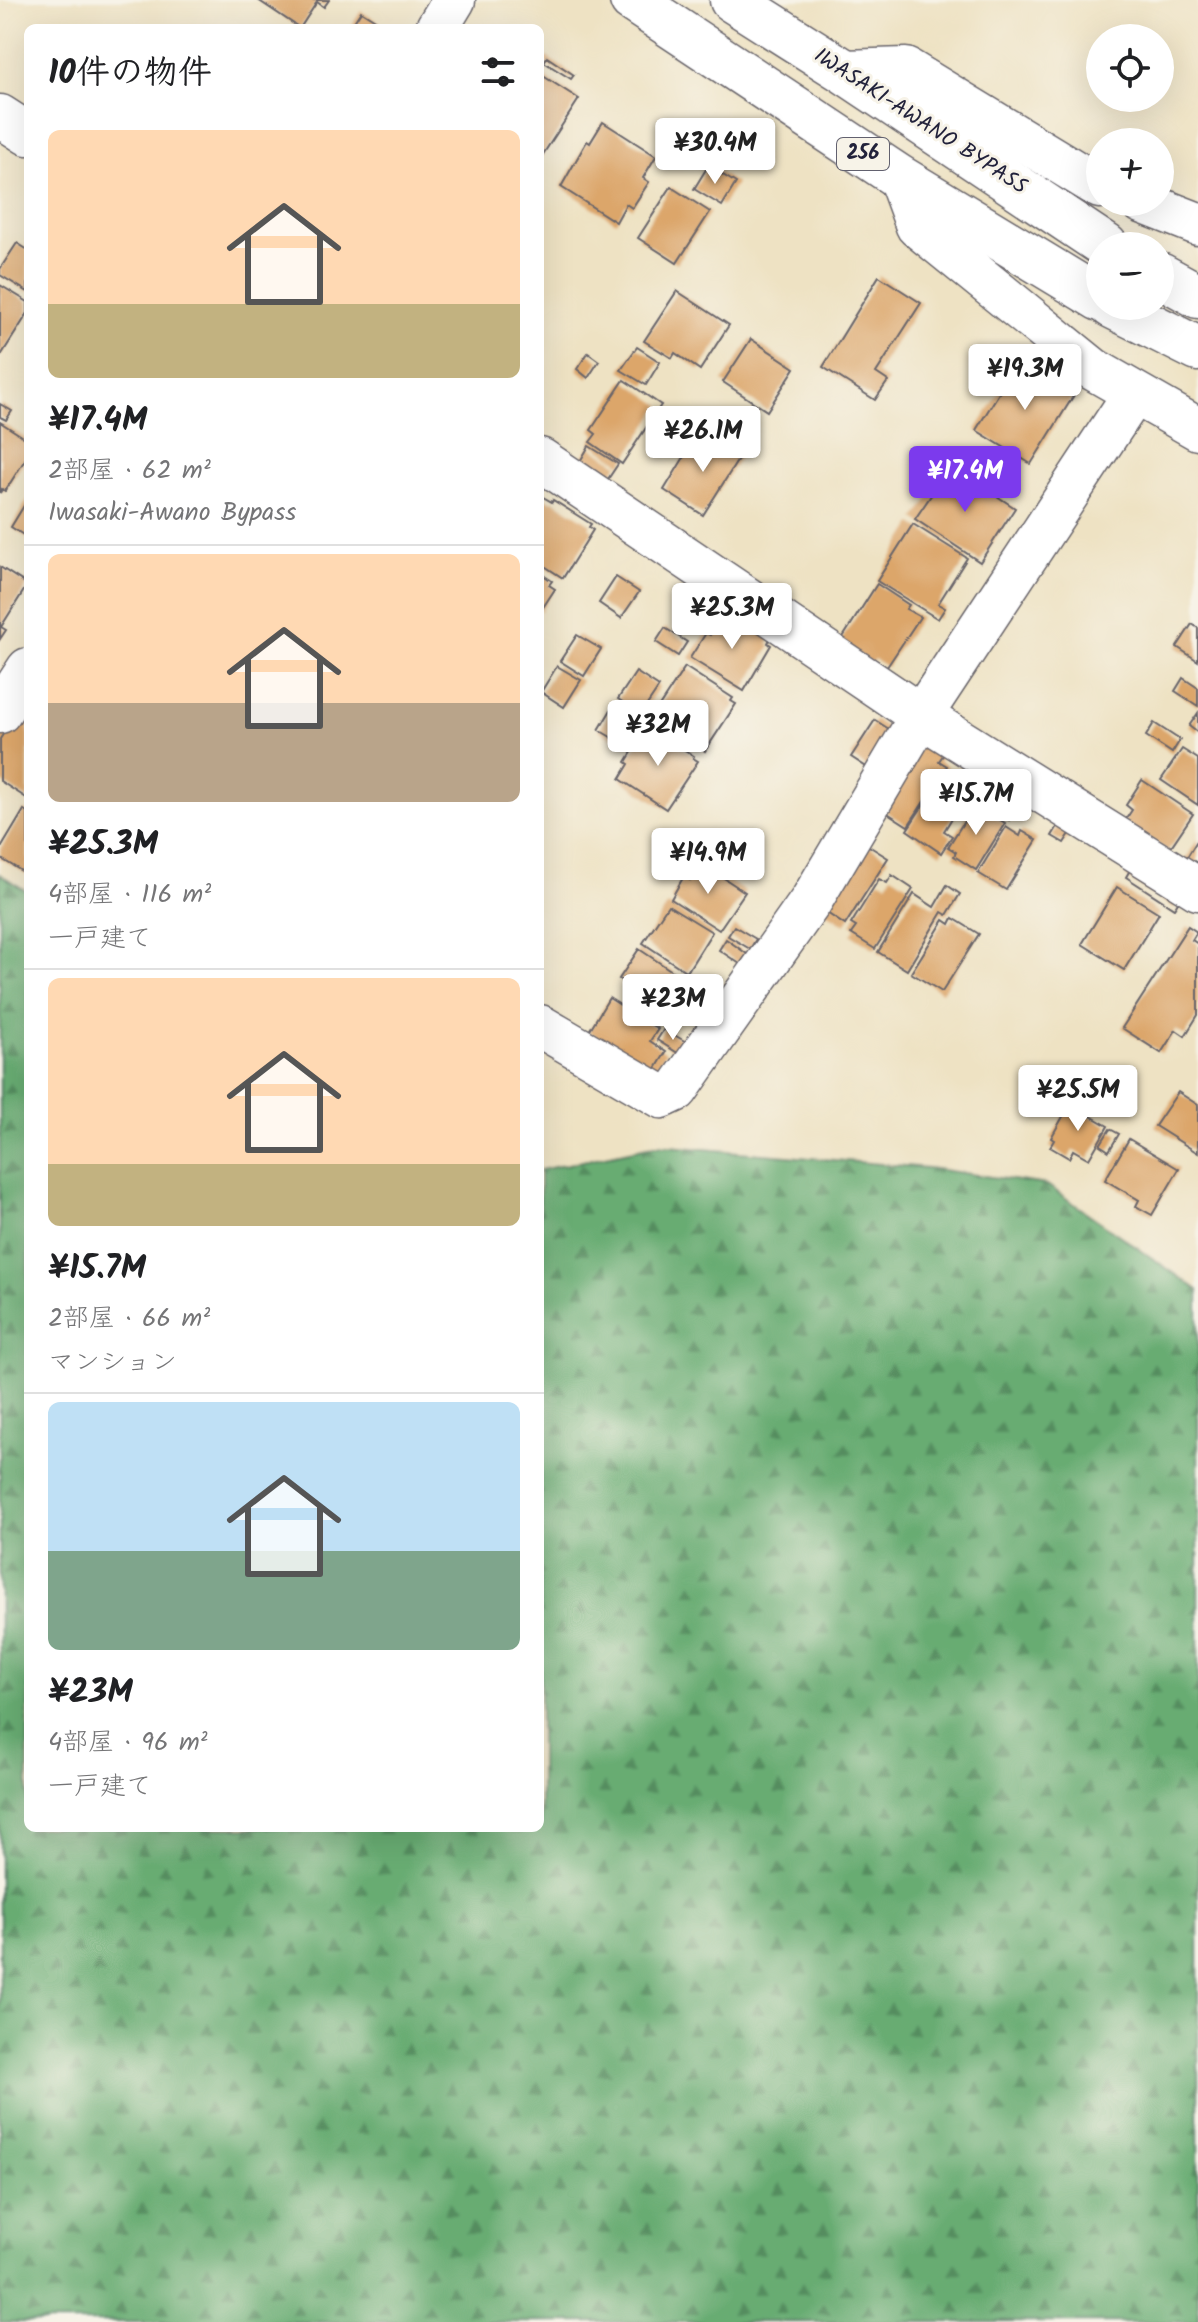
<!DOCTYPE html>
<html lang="ja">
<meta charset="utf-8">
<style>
body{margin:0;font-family:Kalam,"Klee One",sans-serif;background:#f6f6f6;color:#202124;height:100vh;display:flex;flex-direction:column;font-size:30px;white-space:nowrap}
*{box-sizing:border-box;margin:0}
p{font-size:26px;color:#757577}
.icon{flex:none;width:44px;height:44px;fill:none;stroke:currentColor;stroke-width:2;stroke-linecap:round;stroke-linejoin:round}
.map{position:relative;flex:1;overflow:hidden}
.side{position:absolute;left:24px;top:24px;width:520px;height:1808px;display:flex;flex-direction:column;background:#fff;border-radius:12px;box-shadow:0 8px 32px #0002}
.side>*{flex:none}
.tools{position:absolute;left:1086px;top:24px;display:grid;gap:16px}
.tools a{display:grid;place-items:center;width:88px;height:88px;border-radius:50%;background:#fff;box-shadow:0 8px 32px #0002;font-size:40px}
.price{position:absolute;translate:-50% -68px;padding:0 18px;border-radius:8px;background:#fff;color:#222;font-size:26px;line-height:52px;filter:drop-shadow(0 2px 4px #0008)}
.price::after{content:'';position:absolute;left:50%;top:48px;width:24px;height:18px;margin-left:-12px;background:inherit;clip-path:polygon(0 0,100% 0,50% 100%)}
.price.active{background:#7c3aed;color:#fff}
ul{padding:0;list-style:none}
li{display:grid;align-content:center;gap:16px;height:424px;padding:0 24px}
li+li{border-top:2px solid #e0e0e0}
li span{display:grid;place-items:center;height:248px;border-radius:12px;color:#555}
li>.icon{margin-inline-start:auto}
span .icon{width:144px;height:144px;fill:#fffc;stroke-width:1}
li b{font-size:34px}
h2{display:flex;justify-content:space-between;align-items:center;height:96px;padding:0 24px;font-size:34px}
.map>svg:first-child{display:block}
</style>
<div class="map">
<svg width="1198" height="2322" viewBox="0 0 1198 2322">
<defs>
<pattern id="forest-firs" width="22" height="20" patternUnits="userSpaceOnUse" patternTransform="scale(2)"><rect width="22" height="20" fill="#67ac72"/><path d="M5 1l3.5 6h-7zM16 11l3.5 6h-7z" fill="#548c5f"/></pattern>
</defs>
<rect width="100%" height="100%" fill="#f7f3e8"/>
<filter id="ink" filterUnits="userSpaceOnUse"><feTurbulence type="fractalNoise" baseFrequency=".0125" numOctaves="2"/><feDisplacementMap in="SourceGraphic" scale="16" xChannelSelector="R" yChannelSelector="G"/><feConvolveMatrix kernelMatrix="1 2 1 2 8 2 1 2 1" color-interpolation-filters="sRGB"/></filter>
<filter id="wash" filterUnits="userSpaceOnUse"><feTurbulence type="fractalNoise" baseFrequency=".006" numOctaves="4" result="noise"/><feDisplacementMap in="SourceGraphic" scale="32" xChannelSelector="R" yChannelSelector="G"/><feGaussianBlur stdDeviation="1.8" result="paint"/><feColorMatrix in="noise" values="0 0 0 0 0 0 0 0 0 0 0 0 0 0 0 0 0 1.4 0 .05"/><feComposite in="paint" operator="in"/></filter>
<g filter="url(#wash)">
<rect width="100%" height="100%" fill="#eee2c3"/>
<polygon fill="url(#forest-firs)" stroke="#446756" stroke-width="2" points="0,874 28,892 28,1828 540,1828 540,1170 657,1145 928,1168 1047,1185 1198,1290 1198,2322 0,2322"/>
<g id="blocks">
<g fill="#dca66b">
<polygon points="258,0 329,0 324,7 317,2 300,28"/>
<polygon points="361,11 388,28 357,28 352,25"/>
<polygon points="547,57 574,75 571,79 544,62"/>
<polygon points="540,74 579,99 540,159"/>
<polygon points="603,122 656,156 643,178 649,182 632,208 626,204 616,222 561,187 587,141 590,143"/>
<polygon points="708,166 736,183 722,206 694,189"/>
<polygon points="671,187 710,212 677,263 638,238"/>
<polygon points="17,243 28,250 28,292 0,275 0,269"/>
<polygon points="879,276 921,303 876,373 888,381 875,400 823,367"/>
<polygon points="0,285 28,302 28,313 0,357"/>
<polygon points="677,291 729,325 700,370 675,353 672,358 644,341"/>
<polygon points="751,339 795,368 767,411 723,382"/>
<polygon points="637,347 660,362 646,385 621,370"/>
<polygon points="588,353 599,361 588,378 577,369"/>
<polygon points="1019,361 1074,395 1031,464 976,430"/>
<polygon points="624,380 661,405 622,464 590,442 596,434 591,430"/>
<polygon points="0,404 12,411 6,420 0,417"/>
<polygon points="0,422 28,440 28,455 5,491 2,489 0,493"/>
<polygon points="708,434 741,455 703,515 664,490 689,449 696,453"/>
<polygon points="589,446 618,464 602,488 575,470"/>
<polygon points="951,466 1015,508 980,562 915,519"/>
<polygon points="543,497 552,502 553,500 591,524 589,527 593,530 563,578 540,563 540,502"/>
<polygon points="28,499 28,538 11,527"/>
<polygon points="913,524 967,558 938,604 945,608 938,619 877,581"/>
<polygon points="0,567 25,583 28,578 28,584 1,627 6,630 0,639"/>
<polygon points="540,573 552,581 549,585 555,589 540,612"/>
<polygon points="616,577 639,592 621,618 599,603"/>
<polygon points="877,584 909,605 906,609 920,617 887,667 874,659 871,663 840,642"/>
<polygon points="725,611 770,639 768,643 771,645 744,691 690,658 706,633 710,635"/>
<polygon points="1192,624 1198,628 1198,661 1177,647"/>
<polygon points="665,628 687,642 678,656 656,642"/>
<polygon points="577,635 601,649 584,676 560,661"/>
<polygon points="557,666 581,680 564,707 541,692"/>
<polygon points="685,667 733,698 731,701 736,704 705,751 668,727 665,732 649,722"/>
<polygon points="636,672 659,687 641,714 618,699"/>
<polygon points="1183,678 1198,688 1198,706 1175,691"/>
<polygon points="615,703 637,716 621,743 599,730"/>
<polygon points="22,705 28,709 28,799 0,781 0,739"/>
<polygon points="1198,713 1198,733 1189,726"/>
<polygon points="875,720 892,731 868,768 851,757"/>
<polygon points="1154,723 1180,740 1172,753 1146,736"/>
<polygon points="648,726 694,756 693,758 698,761 666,809 620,779 629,764 626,762"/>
<polygon points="925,737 946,751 939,761 947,766 908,826 886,812"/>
<polygon points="1182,749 1198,759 1198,805 1161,780"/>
<polygon points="1142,780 1193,814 1168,851 1124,822 1132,810 1126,805"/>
<polygon points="1006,785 1024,796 1009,820 992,809"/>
<polygon points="926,801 952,818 944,831 952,836 941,853 907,830"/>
<polygon points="975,804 1005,823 976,870 954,856 956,852 948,847"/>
<polygon points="24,810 28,813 28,875 0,858 0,850"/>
<polygon points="1063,818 1075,826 1064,843 1052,836"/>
<polygon points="1006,827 1020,836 1022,831 1037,840 1006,890 978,873"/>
<polygon points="1198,839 1198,871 1184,862"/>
<polygon points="864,843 888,858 845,925 818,907"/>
<polygon points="701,863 745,892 719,930 671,899 684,876 690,880"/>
<polygon points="1134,863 1183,894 1174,908 1126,877"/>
<polygon points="892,875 913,889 875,949 851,934 856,927 851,924 879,879 887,883"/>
<polygon points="947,885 960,894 947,915 942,912 907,970 878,952 914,894 934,907"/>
<polygon points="1117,887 1159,913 1124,970 1082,944"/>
<polygon points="668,905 712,932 687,972 643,943"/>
<polygon points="953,918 979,934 942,992 911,973 944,920 950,924"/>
<polygon points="734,926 756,939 750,949 728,936"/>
<polygon points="1188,926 1197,932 1192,940 1198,944 1198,1015 1185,1036 1176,1030 1161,1053 1122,1028"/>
<polygon points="726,939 747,954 740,964 719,950"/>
<polygon points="639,949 675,973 671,980 689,992 668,1024 625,996 631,987 619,979"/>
<polygon points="696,987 718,1000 710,1012 688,998"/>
<polygon points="609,998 658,1029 650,1041 666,1052 652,1075 589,1031"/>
<polygon points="664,1029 688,1043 681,1055 657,1040"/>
<polygon points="1178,1092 1198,1105 1198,1153 1155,1126"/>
<polygon points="1070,1104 1108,1126 1089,1159 1073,1150 1069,1158 1050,1147 1054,1140 1051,1138"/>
<polygon points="1110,1129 1119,1134 1109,1151 1100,1145"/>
<polygon points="1129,1139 1179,1169 1152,1215 1136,1206 1139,1200 1105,1180"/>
</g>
</g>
</g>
<g filter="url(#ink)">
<use href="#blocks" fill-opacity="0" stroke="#69656b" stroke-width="2"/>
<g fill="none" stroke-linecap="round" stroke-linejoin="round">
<defs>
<g id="minor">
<polyline points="437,28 454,0"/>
<polyline points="844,71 906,69 1100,187"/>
<polyline points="0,116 28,134"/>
<polyline points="899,177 917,226 1093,369 1198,429"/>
<polyline points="1142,202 1198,224"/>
<polyline points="540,459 921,716 1198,889"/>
<polyline points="0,712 28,669"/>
<polyline points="540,1026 662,1097 677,1090 811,901 921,716 1134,394"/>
</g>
<g id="highway">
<polyline points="632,0 899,177 1100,299"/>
<polyline points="732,0 844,71 1106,246"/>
<polyline points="1160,275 1198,296"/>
<polyline points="1112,306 1198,349"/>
</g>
</defs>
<use href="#minor" stroke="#69656b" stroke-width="45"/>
<use href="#highway" stroke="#69656b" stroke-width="47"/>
<use href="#minor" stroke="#fff" stroke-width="42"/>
<use href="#highway" stroke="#fff" stroke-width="44"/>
</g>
</g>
<g text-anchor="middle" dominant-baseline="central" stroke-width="6" stroke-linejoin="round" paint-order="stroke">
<rect fill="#f7f3e8" stroke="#62616f" stroke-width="2" x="837" y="138" width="52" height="32" rx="6"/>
<g font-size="20" font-weight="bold" fill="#22223b">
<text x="863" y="154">256</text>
</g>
<g font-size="22" fill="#22223b" stroke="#f7f3e8">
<text transform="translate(920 122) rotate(33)">IWASAKI-AWANO BYPASS</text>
</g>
</g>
</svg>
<div class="tools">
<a><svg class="icon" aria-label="locate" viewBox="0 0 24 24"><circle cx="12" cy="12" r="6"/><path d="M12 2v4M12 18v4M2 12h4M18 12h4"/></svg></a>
<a>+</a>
<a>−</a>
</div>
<b class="price" style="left:715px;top:186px">¥30.4M</b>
<b class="price" style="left:1025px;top:412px">¥19.3M</b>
<b class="price" style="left:703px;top:474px">¥26.1M</b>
<b class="price active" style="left:965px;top:514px">¥17.4M</b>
<b class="price" style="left:732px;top:651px">¥25.3M</b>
<b class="price" style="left:658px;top:768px">¥32M</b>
<b class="price" style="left:976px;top:837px">¥15.7M</b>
<b class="price" style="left:708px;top:896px">¥14.9M</b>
<b class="price" style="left:673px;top:1042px">¥23M</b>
<b class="price" style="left:1078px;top:1133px">¥25.5M</b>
<section class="side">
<h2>10件の物件<svg class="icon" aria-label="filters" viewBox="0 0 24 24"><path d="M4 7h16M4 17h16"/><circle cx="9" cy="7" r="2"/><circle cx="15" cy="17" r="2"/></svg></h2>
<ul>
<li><span style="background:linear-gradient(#ffd9b3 70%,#c2b280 0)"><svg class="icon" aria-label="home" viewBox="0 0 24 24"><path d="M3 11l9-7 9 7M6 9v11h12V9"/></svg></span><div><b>¥17.4M</b><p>2部屋 · 62 m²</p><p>Iwasaki-Awano Bypass</p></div></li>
<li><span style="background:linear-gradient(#ffd9b3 60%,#b9a48a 0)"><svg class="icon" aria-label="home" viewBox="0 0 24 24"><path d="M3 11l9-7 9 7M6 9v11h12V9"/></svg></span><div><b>¥25.3M</b><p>4部屋 · 116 m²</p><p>一戸建て</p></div></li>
<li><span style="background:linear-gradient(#ffd9b3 75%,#c2b280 0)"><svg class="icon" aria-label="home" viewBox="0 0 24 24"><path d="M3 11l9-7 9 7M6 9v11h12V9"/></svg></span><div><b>¥15.7M</b><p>2部屋 · 66 m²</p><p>マンション</p></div></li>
<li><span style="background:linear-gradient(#bfe0f5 60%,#7fa58c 0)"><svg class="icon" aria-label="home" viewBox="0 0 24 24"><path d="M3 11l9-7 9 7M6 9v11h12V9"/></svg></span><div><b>¥23M</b><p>4部屋 · 96 m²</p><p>一戸建て</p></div></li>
</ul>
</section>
</div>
